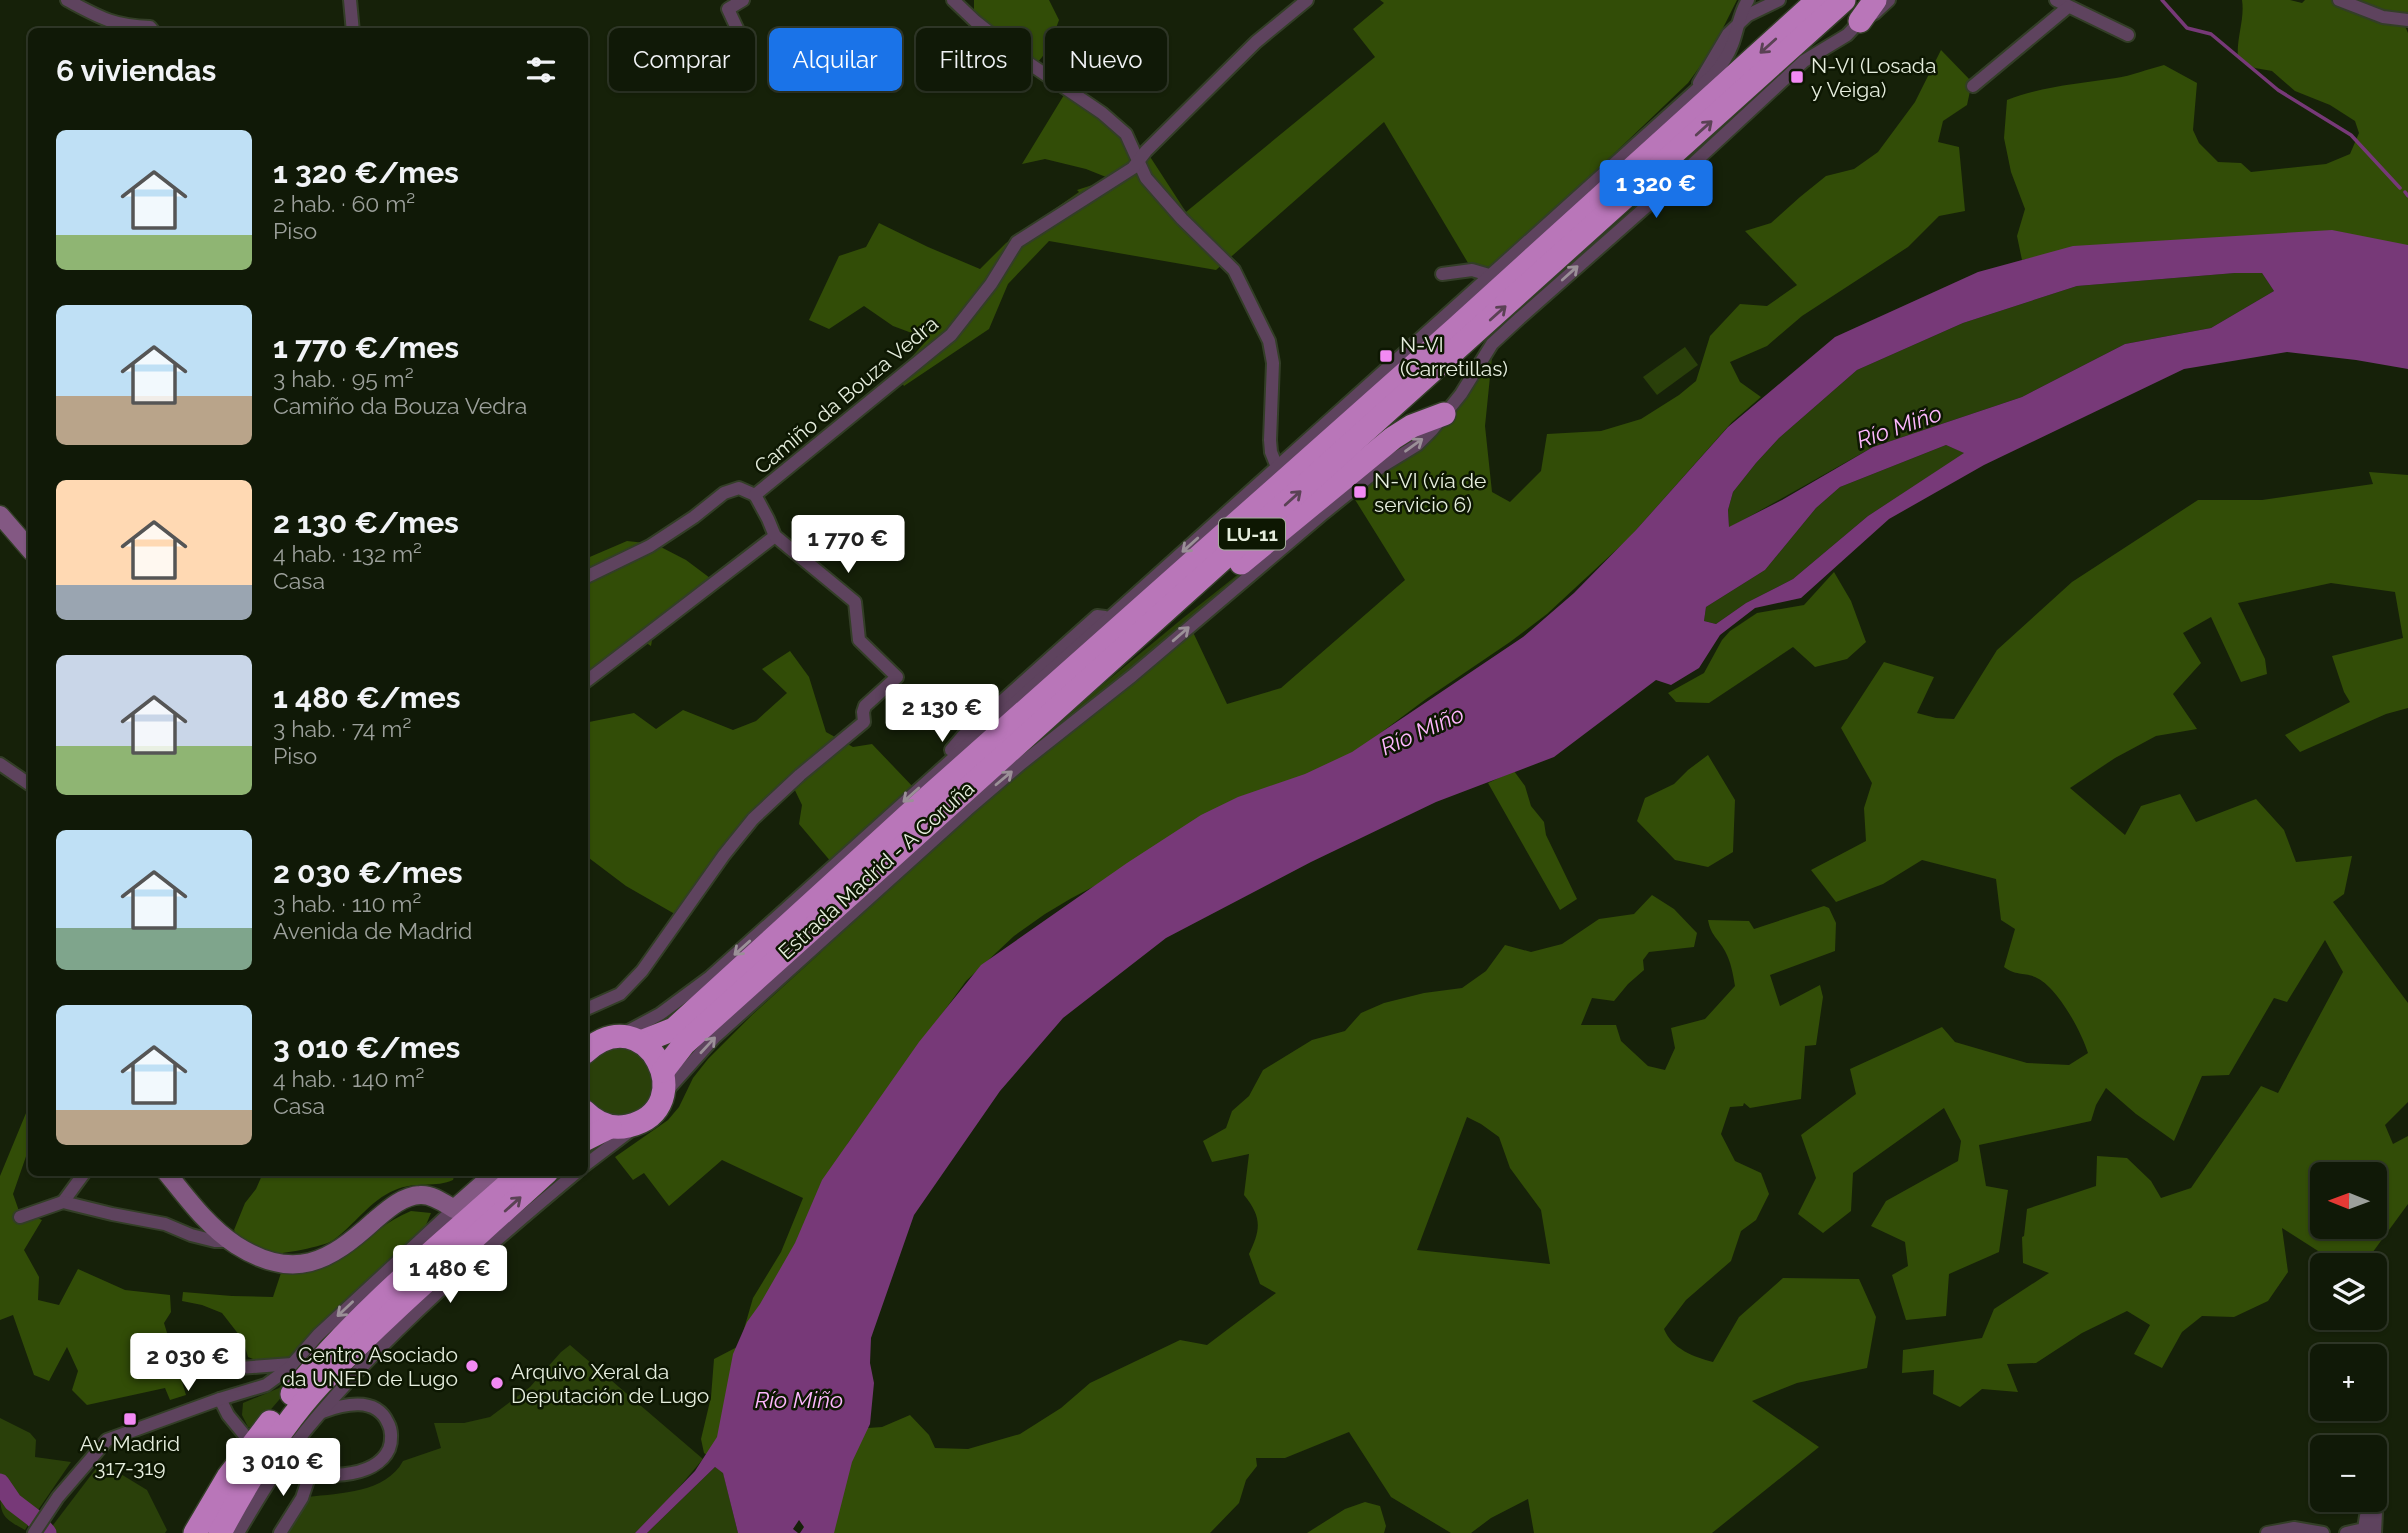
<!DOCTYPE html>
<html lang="es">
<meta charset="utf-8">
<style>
body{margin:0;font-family:Raleway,sans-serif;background:#1e2615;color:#f1f3f6;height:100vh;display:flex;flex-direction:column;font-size:26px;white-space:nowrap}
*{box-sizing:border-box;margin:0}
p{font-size:23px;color:#9ca09b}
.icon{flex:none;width:38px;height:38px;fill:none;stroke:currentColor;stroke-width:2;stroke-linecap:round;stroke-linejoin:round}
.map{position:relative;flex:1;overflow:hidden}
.panel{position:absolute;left:28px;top:28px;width:560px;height:1148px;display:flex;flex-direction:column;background:#101907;border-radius:10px;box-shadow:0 2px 5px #0004,0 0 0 2px #303828}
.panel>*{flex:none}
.top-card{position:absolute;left:609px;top:28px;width:665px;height:63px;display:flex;gap:14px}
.needle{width:46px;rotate:271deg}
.tools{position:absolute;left:2310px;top:1162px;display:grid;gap:14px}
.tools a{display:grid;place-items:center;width:77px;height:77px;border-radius:10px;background:#101907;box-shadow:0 2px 5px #0004,0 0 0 2px #303828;font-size:35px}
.price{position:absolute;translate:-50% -60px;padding:0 16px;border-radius:7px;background:#fff;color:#222;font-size:23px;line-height:46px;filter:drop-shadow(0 2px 4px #0008)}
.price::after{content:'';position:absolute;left:50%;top:42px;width:21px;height:16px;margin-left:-10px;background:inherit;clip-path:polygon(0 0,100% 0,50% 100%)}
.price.current{background:#1a73e8;color:#fff}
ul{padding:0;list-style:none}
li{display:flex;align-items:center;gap:21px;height:175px;padding:0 28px}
li span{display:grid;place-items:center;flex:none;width:196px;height:140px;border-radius:10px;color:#555}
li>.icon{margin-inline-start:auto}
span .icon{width:84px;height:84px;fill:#fffc;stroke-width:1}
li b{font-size:30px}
h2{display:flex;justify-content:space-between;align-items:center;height:84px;padding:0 28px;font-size:30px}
.pill{padding:0 24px;border-radius:10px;background:#101907;box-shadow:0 2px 5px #0004,0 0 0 2px #303828;font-size:24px;line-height:63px}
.pill.current{background:#1a73e8;color:#fff}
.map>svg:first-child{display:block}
</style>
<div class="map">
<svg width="2408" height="1533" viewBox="0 0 2408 1533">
<rect width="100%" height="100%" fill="#162109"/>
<g fill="#2a400a">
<polygon points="2235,273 2262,273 2274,291 2211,328 2125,344 2022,397 1873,447 1729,528 1728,510 1733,492 1756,463 1779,438 1857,370 1963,323 2077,286"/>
<polygon points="1685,347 1698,365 1657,395 1643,377"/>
<polygon points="1423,428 1420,436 678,1071 688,1054 1007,764 1183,618"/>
<polygon points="1946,445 1965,453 1868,516 1793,579 1746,603 1716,624 1704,621 1706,607 1765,570 1816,508 1840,487"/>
<path d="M625,1044L650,1059L657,1087L642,1113L614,1120C607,1115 596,1111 590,1105C584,1100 585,1092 585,1085C584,1052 597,1051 625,1044Z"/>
<polygon points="367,1297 255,1428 248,1427 242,1415 243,1403 279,1388"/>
<path d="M570,1345L703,1459L665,1504L635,1533H285L308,1497C340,1493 386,1493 403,1461L441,1448L434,1423H464L490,1417L530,1387L561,1352Z"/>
<polygon points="0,1418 30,1433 36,1440 35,1457 71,1462 34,1516 8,1492 0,1480"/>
<polygon points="101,1462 147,1490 167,1530 165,1533 47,1533"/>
<polygon points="715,1467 723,1472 738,1533 647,1533"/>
<path d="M0,1490L13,1508L32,1519L25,1530C3,1518 0,1516 0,1490Z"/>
</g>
<g fill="#324d07" fill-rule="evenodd">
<path d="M974,0H1049L1059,20C1046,55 1043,66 1006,80L982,62L985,37L974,18Z"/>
<polygon points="1380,0 1737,0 1712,50 1688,83 1554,211 1477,278 1384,122 1216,270 1049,241 1008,284 989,329 904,386 896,374 928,339 893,326 864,306 829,329 809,320 839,256 866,247 879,223 928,247 980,269 1006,243 1079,192 1077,190 1111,179 1086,169 1045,159 1022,164 1064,95 1147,152 1186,212 1375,57 1353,29 1384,3"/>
<path d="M2242,0H2290L2302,3L2305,0H2408V17L2402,19L2408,33V250L2037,257L2022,260L2017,236L2025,209L2011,172L2004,138L2007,100C2042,86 2079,84 2116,78C2131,76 2148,69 2164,65L2197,83L2193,130L2199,143L2218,162L2241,163L2251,172L2326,164L2350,154L2359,133L2355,121L2330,105L2295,91L2272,71L2255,68L2238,59C2236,38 2245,20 2242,0Z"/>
<polygon points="1941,50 1972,82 1967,105 1943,121 1938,142 1959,147 1965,211 1939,216 1908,247 1802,316 1767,346 1730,362 1740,382 1761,397 1732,422 1629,538 1547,614 1510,642 1426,699 1351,755 1251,803 1070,899 1045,914 1014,936 966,981 848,1143 826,1189 714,1460 704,1453 701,1439 711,1397 714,1359 739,1346 753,1298 781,1252 803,1198 722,1160 669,1206 644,1173 633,1180 615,1157 668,1120 679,1107 693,1078 708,1059 753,1014 820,953 837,932 1009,778 1149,670 1192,630 1227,704 1281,688 1405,580 1354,498 1374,478 1434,439 1462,404 1492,357 1485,426 1492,492 1510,502 1541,471 1547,434 1601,431 1641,419 1679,395 1696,381 1710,336 1740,304 1767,306 1797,285 1745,231 1771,223 1800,197 1826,176 1854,169 1878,152 1915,102"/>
<path d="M2369,472L2408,475V708L2386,714L2300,752L2285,735L2350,702L2344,692L2332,656L2403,638L2395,592L2331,583L2238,603L2265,659L2267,674L2241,682L2211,617L2183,633L2201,663L2173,694L2197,729L2156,736L2115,758L2070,788L2125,835L2141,806L2180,794L2196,822L2256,799L2284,830L2296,862L2352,856L2344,894L2333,902L2408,1003V1102L2385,1125L2393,1144L2408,1136V1204L2367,1260L2340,1265L2282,1228L2288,1272L2268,1301L2234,1317L2202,1316L2182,1332L2162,1368L2134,1354L2150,1325L2127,1311L2082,1333L2036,1363L2007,1364L2018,1392L1982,1389L1960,1407L1933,1394L1934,1370L1902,1373L1903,1350L1982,1338L1994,1309L2049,1273L2023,1263L2022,1237L2024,1236L2027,1209L2096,1186L2097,1156L2127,1158L2151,1181L2161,1198L2191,1188L2261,1086L2278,1093L2343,972L2325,940L2287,1002L2274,998L2229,1075L2202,1076L2174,1141L2136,1114L2106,1088L2096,1105L2091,1121L1979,1145L1986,1186L2008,1190L1999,1252L1949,1274L1946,1316L1906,1320L1892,1275L1908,1266L1905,1242L1871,1226L1886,1201L1958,1161L1961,1141L1944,1108L1853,1173L1851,1211L1823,1233L1798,1214L1816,1178L1801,1135L1856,1094L1850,1069L1942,1027L1955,1042L2027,1063L2069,1065L2088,1053C2081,1031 2057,986 2035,977C2023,972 2016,976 2004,967L2015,929L2001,920L1996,879L1922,860L1883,884L1836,902L1811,870L1866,841L1864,808L1872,783L1841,728L1884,662L1934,677L1917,713L1936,718L1954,719L1997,650L2072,582L2198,500H2262L2373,484ZM2322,1174H2375V1227H2322Z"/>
<polygon points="627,541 655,544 686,560 710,578 656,618 651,646 634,635 585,675 585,559"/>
<polygon points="1834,572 1851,601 1866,642 1847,659 1815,667 1793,647 1709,703 1676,702 1668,693 1704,673 1722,640 1730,631 1757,613 1804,605"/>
<polygon points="790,651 809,677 826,732 853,747 872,744 915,789 832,863 799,824 802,805 790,780 680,917 626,886 585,855 585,718 589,722 634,713 656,729 683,710 733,730 756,721 787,693 762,669"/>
<polygon points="1708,755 1735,800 1733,852 1708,867 1675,860 1637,821 1645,798 1674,784 1688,770"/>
<polygon points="1514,771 1525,786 1531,806 1544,822 1546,835 1577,899 1560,910 1488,783"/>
<path d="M1652,895L1674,909L1697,933L1694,947L1649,952L1643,960L1644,970L1628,984L1614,1001L1592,998L1581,1025H1616L1621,1041L1648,1066L1665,1070L1675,1048L1671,1028L1705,1019L1735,986C1733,974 1731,962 1725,951C1718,938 1711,936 1708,920L1749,921L1754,929L1824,906L1829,908L1836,923L1835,951L1770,975L1780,1006L1820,985L1823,997L1816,1045L1805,1046L1801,1099L1750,1108L1744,1103L1743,1106L1730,1107L1721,1134L1735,1161L1761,1173L1769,1194L1756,1220L1741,1231L1731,1261L1686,1300L1664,1329C1672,1349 1694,1357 1713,1362L1739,1317L1783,1278L1859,1279L1876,1317L1867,1368L1797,1383L1752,1401L1819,1447L1712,1533H1534L1528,1499L1491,1518L1471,1533H1451L1391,1497L1349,1432L1285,1458H1256L1257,1466L1246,1480L1239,1503L1210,1533H830L854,1429L882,1427L910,1415L929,1435L935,1448L968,1449L1020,1434L1061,1408L1090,1383L1180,1340L1207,1345L1276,1293L1260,1284L1249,1254C1261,1229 1262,1217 1244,1195L1249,1154L1212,1162L1203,1141L1226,1128L1232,1111L1249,1096L1263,1070L1312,1040L1345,1031L1361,1013L1384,1003L1424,993L1462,988L1486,971L1505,945L1531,952L1562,944L1599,919L1634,914ZM1467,1117L1481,1124L1499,1137L1510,1168L1541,1210L1550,1264L1417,1250Z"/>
<polygon points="31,1101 31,1142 13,1194 19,1211 42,1220 24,1250 39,1277 38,1300 59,1305 78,1269 125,1290 170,1295 171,1312 164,1323 186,1395 170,1400 165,1388 87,1405 72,1390 78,1371 67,1347 49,1381 34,1375 13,1315 0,1320 0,1176"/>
<path d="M263,1173H455L453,1180C437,1188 415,1181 395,1190C370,1200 355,1225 332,1241C322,1247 274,1256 263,1254C251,1251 239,1241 234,1230L245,1203L256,1189Z"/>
<path d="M411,1211L431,1213L426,1225L279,1370L248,1357L243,1340L222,1313L202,1305L182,1301L183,1292L232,1296L273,1297L281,1273C350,1273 357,1234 411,1211Z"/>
<polygon points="1365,1502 1380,1506 1386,1526 1384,1533 1307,1533 1345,1509"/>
</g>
<path fill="#773978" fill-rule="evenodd" d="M2332,230L2408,245V369L2356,360L2287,352L2184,369L1984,465L1889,519L1801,598L1755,608L1720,635L1699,668L1671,685L1656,680L1554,757L1436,802L1311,862L1166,938L1063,1018L1000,1091L914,1215L871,1338L870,1363L874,1383L870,1424L852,1462L834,1533H800L804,1527L799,1520L793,1529L798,1533H738L723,1473L715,1467L647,1533H635L695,1471L717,1437L733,1354L747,1322L760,1304L795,1243L822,1180L919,1042L981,965L1127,863L1201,815L1238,797L1305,774L1352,752L1523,637L1574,593L1636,530L1728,427L1835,337L1978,272L2073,246ZM2235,273H2262L2274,291L2211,328L2125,344L2022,397L1873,447L1782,500L1729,527L1728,510L1733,492L1756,463L1779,438L1857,370L1963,323L2077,286ZM1946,445L1964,453L1868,516L1793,579L1746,603L1716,624L1704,621L1706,607L1765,570L1816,508L1840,487Z"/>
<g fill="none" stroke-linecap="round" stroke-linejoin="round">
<g stroke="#773978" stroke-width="3.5">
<polyline points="2162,0 2187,28 2211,34 2278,90 2351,135 2400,188"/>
<polyline points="2405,192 2408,196"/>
</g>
<polyline stroke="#773978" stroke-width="19" points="0,1483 13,1502 34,1518 47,1533"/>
<defs>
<g id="street">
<path d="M67,0C99,17 113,26 150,27L154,32"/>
<polyline points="350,0 353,32"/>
<polyline points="953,0 975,21 1024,60 1102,113 1126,134 1146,178 1182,219 1234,270 1269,341 1273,363 1270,440 1271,452 1277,467"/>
<polyline points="2056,0 2128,35"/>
<polyline points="2339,0 2383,17 2408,20"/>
<polyline points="1699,83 1728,34 1748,15 1779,0"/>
<polyline points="679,84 741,37 728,9 743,0"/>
<polyline points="1973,86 2068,7"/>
<polyline points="1442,274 1472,270 1489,275"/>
<polyline points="584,578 650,546 694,517 724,493 739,488 755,495"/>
<polyline points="584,683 775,536"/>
<polyline points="951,750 963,736 1097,616 1105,617"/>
<polyline points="0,764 32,786"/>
<polyline points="584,1010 620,994 642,971 724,855 753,819 800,775 864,722 863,712 865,706 897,677 859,640 855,602 775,536 768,519 755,495 951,335 991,284 1017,242 1133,168 1146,151 1256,42 1307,0"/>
<path d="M621,1035L660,1014L710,977L1713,75C1721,66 1728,56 1732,45C1738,30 1739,13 1748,0"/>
<polyline points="664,1094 715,1037 967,810 1022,763 1132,676 1324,513 1381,467 1417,445 1432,430 1461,394 1492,344 1520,318 1656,198 1804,61 1847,35 1860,21 1875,13 1889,0"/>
<polyline points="584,1166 634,1128"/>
<polyline points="63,1202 85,1172"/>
<polyline points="20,1217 63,1202 112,1214 165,1224 191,1235 215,1241 230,1241"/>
<polyline points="192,1359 213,1370 292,1364"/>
<polyline points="220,1399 228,1415 246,1437"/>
<path d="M291,1468C316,1479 375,1480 389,1449C392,1441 392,1430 388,1423C376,1396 344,1404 322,1412"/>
<polyline points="34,1533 58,1497 107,1440 220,1399 266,1385 289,1368 318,1335 454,1209"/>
<path d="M238,1533C259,1498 280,1462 306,1430C385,1334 481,1252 577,1172"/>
<polyline points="280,1533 302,1498 310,1474"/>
<polyline points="2267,1533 2294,1528 2323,1533"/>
<polyline points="2346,1533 2364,1529 2366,1516 2376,1512 2375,1533"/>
</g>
<g id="secondary">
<polyline points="0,515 32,552"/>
<path d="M166,1172C187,1198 208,1227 236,1245C294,1282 329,1262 374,1221C387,1210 402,1196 420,1195C432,1194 444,1203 454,1209L496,1172"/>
</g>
<g id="highway">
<polyline points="1860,21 1875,0"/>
<polyline points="1241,563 1393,438 1412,426 1444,414"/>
<polyline points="641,1042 674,1029 917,807 1456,328 1818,0"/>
<path d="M584,1053C647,994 703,1109 628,1126C611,1130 596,1123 584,1111"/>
<path d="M663,1071L684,1044C1069,694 1459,350 1844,0"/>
<polyline points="584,1140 610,1127"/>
<path d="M292,1394C358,1311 443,1243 522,1172"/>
<polyline points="195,1533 228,1477 270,1422"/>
<path d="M220,1533C248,1480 280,1427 321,1383C391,1309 471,1242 547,1172"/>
</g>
</defs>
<use href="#street" stroke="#333e27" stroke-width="16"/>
<use href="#secondary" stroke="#333e27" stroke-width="21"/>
<use href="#highway" stroke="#333e27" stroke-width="26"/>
<use href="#street" stroke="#5e435e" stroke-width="12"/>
<use href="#secondary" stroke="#835883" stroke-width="18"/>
<use href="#highway" stroke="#b976b9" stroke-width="23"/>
</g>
<defs><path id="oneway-shaft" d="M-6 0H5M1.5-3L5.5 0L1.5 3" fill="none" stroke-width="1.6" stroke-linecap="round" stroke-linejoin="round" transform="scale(1.75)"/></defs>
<g stroke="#5a4254">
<use href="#oneway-shaft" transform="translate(1768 46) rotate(138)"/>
<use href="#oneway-shaft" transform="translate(1704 128) rotate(-42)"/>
<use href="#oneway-shaft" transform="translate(1498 313) rotate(-42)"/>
<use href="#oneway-shaft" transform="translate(1293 498) rotate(-42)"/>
<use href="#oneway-shaft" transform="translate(513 1204) rotate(-42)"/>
</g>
<g stroke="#9b9098">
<use href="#oneway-shaft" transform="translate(1570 273) rotate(-42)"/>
<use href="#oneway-shaft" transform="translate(1414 445) rotate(-36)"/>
<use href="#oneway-shaft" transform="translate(1190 545) rotate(138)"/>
<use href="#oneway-shaft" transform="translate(1181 634) rotate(-41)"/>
<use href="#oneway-shaft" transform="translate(1004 778) rotate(-40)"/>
<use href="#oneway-shaft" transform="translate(911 795) rotate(138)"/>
<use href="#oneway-shaft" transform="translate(742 948) rotate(138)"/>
<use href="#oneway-shaft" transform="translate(708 1045) rotate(-47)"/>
<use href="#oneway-shaft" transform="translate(345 1309) rotate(137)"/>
</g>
<g fill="#f28af3" stroke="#0d1702" stroke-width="2.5">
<rect x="1790" y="70" width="14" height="14" rx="3.5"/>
<rect x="1379" y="349" width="14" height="14" rx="3.5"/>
<rect x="1353" y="485" width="14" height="14" rx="3.5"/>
<circle cx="472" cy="1366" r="7"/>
<circle cx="497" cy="1383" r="7"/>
<rect x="123" y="1412" width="14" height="14" rx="3.5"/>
</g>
<g text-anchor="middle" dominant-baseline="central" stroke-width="5" stroke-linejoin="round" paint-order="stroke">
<rect fill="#0d1702" stroke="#a5ae9c" stroke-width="2" x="1219" y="518.5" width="66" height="31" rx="5"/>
<g font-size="19" font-weight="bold" fill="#e6eede">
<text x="1252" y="534">LU-11</text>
</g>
<g font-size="21" fill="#e6eede" stroke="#0d1702" text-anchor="start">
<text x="1811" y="65">N-VI (Losada<tspan x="1811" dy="24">y Veiga)</tspan></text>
<text x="1400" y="344">N-VI<tspan x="1400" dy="24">(Carretillas)</tspan></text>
<text x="1374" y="480">N-VI (vía de<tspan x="1374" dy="24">servicio 6)</tspan></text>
<text x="458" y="1354" text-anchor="end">Centro Asociado<tspan x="458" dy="24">da UNED de Lugo</tspan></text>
<text x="511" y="1371">Arquivo Xeral da<tspan x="511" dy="24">Deputación de Lugo</tspan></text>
<text x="130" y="1443" text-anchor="middle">Av. Madrid<tspan x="130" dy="24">317-319</tspan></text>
</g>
<g font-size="21" fill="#e6eede" stroke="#0d1702">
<text transform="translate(846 395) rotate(-40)">Camiño da Bouza Vedra</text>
<text transform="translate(876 870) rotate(-42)">Estrada Madrid - A Coruña</text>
</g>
<g font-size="23" font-style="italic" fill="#feb7fe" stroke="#0d1702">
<text transform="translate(1899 426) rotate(-19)">Río Miño</text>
<text transform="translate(1422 730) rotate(-24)">Río Miño</text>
<text x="799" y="1399">Río Miño</text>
</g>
</g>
</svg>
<div class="tools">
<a><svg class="needle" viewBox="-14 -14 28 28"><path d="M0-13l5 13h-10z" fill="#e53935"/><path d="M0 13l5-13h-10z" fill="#9ca09b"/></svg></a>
<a><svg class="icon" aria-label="layers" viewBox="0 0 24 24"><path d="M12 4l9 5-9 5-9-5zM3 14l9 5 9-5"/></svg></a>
<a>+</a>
<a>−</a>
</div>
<b class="price current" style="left:1656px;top:220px">1 320 €</b>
<b class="price" style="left:848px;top:575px">1 770 €</b>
<b class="price" style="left:942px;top:744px">2 130 €</b>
<b class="price" style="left:450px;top:1305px">1 480 €</b>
<b class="price" style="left:188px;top:1393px">2 030 €</b>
<b class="price" style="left:283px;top:1498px">3 010 €</b>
<div class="top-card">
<a class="pill">Comprar</a>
<a class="pill current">Alquilar</a>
<a class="pill">Filtros</a>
<a class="pill">Nuevo</a>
</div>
<section class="panel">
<h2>6 viviendas<svg class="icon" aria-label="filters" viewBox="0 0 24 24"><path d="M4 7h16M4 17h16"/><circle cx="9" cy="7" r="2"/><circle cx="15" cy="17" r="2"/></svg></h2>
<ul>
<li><span style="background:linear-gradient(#bfe0f5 75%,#8fb573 0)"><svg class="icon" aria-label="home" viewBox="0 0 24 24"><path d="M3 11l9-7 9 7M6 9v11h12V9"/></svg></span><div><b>1 320 €/mes</b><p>2 hab. · 60 m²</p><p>Piso</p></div></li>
<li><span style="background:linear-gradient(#bfe0f5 65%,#b9a48a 0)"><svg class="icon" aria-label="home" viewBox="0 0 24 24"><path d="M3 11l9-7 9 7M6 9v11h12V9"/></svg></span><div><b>1 770 €/mes</b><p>3 hab. · 95 m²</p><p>Camiño da Bouza Vedra</p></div></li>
<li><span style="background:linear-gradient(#ffd9b3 75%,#9aa5b1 0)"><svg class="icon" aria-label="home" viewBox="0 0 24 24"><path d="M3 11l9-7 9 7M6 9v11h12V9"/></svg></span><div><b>2 130 €/mes</b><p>4 hab. · 132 m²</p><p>Casa</p></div></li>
<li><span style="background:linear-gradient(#c9d6e8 65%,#8fb573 0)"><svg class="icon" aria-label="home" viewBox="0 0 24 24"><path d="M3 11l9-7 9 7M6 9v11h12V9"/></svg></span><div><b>1 480 €/mes</b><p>3 hab. · 74 m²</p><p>Piso</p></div></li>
<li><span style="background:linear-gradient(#bfe0f5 70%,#7fa58c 0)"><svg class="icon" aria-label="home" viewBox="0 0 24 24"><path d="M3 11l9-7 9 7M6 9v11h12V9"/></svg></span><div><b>2 030 €/mes</b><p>3 hab. · 110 m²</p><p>Avenida de Madrid</p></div></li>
<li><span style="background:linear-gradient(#bfe0f5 75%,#b9a48a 0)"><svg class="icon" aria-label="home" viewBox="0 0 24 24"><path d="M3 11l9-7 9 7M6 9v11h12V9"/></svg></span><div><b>3 010 €/mes</b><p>4 hab. · 140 m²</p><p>Casa</p></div></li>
</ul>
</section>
</div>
